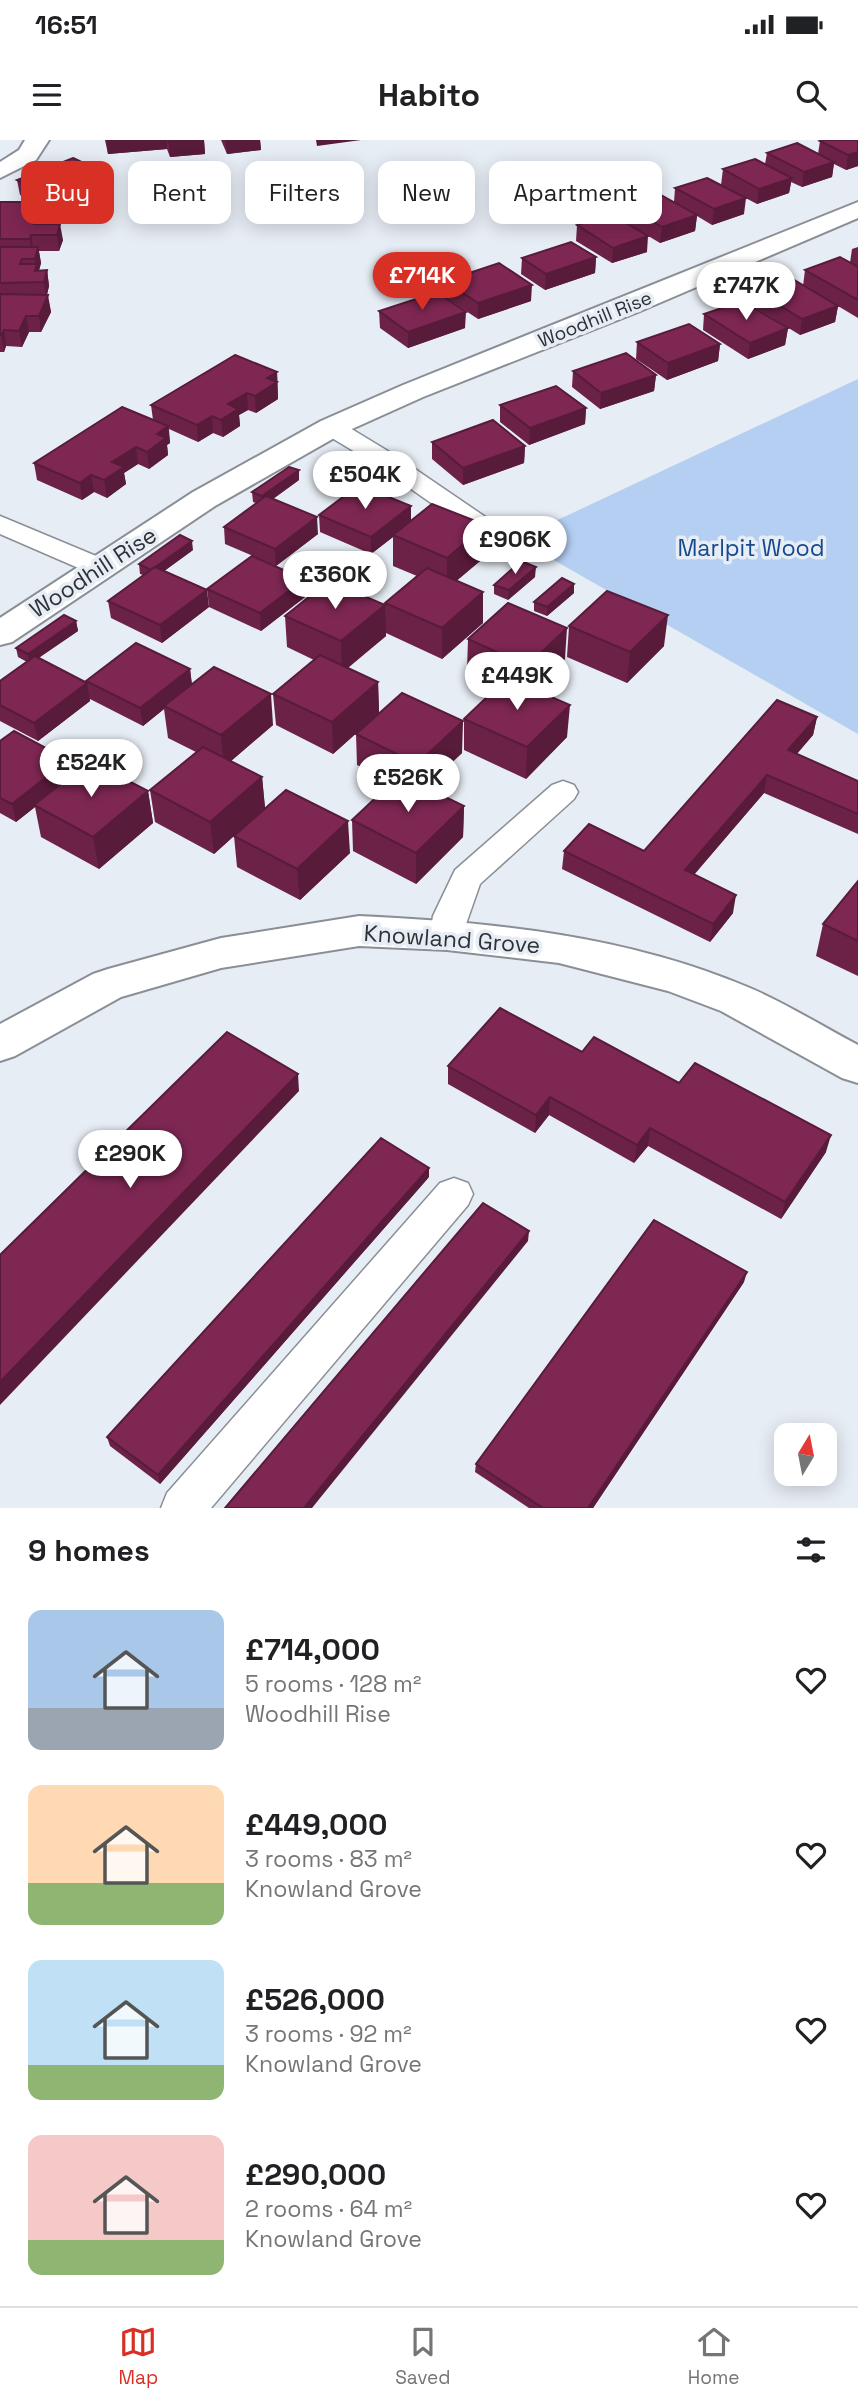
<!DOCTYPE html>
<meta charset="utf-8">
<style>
body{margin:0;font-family:"Space Grotesk",sans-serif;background:#f2f2f2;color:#202124;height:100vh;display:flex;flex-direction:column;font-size:26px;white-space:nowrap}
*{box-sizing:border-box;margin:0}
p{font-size:23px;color:#757577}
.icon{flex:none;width:38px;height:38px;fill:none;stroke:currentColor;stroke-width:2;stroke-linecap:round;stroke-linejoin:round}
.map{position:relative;height:1368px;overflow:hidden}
.side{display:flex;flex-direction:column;background:#fff;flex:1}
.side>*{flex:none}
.guide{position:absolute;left:21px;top:21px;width:817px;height:63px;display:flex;gap:14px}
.needle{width:46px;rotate:10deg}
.fabs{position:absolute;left:774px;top:1283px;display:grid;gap:14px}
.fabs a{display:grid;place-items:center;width:63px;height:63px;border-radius:14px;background:#fff;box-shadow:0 4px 18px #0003;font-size:35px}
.price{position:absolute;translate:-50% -60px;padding:0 16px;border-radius:24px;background:#fff;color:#222;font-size:23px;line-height:46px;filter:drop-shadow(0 2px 4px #0008)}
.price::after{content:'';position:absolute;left:50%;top:42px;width:21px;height:16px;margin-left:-10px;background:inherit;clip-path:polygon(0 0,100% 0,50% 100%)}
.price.current{background:#d93025;color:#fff}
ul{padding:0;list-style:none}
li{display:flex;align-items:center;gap:21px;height:175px;padding:0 28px}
li span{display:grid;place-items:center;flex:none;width:196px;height:140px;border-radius:14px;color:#555}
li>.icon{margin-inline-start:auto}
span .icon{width:84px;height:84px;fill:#fffc;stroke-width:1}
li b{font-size:30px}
h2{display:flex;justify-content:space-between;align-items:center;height:84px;padding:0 28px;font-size:30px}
.pill{padding:0 24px;border-radius:14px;background:#fff;box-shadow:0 4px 18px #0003;font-size:24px;line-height:63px}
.pill.current{background:#d93025;color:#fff}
.status{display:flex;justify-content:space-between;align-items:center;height:49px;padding:0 35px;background:#fff;direction:ltr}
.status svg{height:19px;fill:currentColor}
header{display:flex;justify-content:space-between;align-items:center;height:91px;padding:0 28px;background:#fff;font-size:32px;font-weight:700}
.tabs{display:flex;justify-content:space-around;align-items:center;height:98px;border-top:2px solid #e0e0e0;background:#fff;font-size:19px;color:#757577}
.tabs a{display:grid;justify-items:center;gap:4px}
.tabs .current{color:#d93025}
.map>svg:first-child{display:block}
</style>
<div class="status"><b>16:51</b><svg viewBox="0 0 49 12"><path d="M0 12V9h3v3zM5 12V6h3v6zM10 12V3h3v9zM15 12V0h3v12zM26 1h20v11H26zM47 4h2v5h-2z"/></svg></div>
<header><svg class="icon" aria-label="menu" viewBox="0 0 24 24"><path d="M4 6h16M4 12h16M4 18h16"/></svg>Habito<svg class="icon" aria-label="search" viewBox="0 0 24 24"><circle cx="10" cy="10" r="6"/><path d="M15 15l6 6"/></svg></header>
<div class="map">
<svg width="858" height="1368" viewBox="0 0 858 1368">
<rect width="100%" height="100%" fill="#e7edf5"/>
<polygon fill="#b5cff3" points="858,239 858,594 517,399"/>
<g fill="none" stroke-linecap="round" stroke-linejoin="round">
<defs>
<g id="service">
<path d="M331,280L340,282L396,316L506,391L510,397L506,403L497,405L488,403L387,332C373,342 362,355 344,350L340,345L370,321L322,292L319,287L322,282Z"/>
<polygon points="0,376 108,421 112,427 108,433 99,435 90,433 0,394"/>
<polygon points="563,641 574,645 578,652 574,659 480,744 459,804 447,807 435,804 430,795 433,776 455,730 552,645"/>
<polygon points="454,1038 468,1043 473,1054 468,1065 211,1368 161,1368 167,1353 440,1043"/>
</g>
<g id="minor">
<polygon points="25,0 49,0 36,20 0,38 0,22 19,10"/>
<polygon points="858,62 858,78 638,172 423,257 343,293 215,366 12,502 0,505 0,478 193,352 321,281 403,245"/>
<path d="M359,776C492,782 626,795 750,848C787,864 822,886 858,905V943L842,938L721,871L668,851L559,823L447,810L359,806L221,828L121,857L15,916L0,921V884L93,834L108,829L221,798Z"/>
</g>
</defs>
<use href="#service" stroke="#8a8f96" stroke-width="3"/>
<use href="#minor" stroke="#8a8f96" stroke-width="4"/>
<use href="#service" fill="#fff" fill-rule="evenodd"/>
<use href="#minor" fill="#fff" fill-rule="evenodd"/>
</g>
<g fill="#6c2247">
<polygon points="105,0 204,0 205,14 170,17 167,9 108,14"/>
<polygon points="221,0 260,0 261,10 227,14"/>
<polygon points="858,0 858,26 846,30 834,24 832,37 802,47 791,42 789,53 757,64 721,45 723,29 765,24 767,13 818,14 820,1"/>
<polygon points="73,18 109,49 103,52 103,56 88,62 81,58 51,70 43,66 45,77 42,84 63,100 59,111 39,111 41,123 39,131 47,130 49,146 47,155 51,172 41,192 29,192 22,207 6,206 4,212 0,212 0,62 34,62 20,55 17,40"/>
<polygon points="675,48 744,74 712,85 697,76 695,91 660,103 625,82 626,66 674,62"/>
<polygon points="577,85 647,112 612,123 576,101"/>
<polygon points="858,107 858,178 838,166 835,182 800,195 754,167 756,151 803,146 805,130 850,123 852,109"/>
<polygon points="596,117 595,133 545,150 521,134 522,118"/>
<polygon points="445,141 531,161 478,179 445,157"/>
<polygon points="379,171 465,188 408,208 380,188"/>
<polygon points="704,174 788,188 785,205 748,219 703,190"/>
<polygon points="637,202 720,204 718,221 667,240 636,219"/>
<polygon points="573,231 656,235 654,251 600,269 572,247"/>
<polygon points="277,232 278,259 256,273 248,270 239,275 240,286 223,297 213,293 198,302 169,289 170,303 167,305 168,315 149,329 138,324 124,333 126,344 107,358 94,352 82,360 37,340 34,323 153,280 151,265"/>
<polygon points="500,265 586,268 585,284 529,305 500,282"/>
<polygon points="432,302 525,306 524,323 463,345 432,319"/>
<polygon points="299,340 273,359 318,394 276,426 225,404 224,387 256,363 253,362 252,352"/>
<polygon points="319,375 486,385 486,416 457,440 483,483 442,519 386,493 386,496 348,528 378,542 379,573 333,614 276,585 273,554 314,520 287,507 285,476 385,465 385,463 417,436 393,426 393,397 371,414 320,392"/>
<polygon points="193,410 164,431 209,467 162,503 111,478 108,461 143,435 140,434 139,424"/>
<polygon points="535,437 508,460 494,454 494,445"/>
<polygon points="207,449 305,457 261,491 209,467"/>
<polygon points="574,453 547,476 534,471 534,462"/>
<polygon points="76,481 78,491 38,518 86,543 86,541 190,529 192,544 273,585 231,621 262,637 265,668 350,713 300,760 237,727 234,696 214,714 155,682 150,650 196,612 168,598 164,569 143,586 90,559 90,561 38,601 0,581 0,541 27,522 18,517 16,508"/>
<polygon points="569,486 664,506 627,543 567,517"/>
<polygon points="468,499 565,519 534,550 567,597 526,639 464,610 464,579 500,545 467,530"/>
<polygon points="817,577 813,595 797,614 858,641 858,694 764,653 694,735 733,773 710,802 562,729 564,711 644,711"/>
<polygon points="356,594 462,613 426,647 464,666 463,697 416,744 353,711 352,680 392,642 357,625"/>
<polygon points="0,601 71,636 148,651 153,683 99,729 41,697 35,667 16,682 0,673"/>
<polygon points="858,741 858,836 816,816 823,784"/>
<polygon points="582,912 679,943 826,1012 781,1079 648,1006 634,1023 549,975 535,993 448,944 448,926"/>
<polygon points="429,1037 160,1344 110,1306 107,1297"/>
<polygon points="744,1142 593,1368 529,1368 475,1332 476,1324"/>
</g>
<g fill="#581b3a">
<polygon points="106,0 167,0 167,9 108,14"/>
<polygon points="194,0 204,0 205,14 170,17 169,2"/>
<polygon points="226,0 260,0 261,10 227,14"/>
<polygon points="316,0 361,0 317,6"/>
<polygon points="858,12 858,26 846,30 848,15"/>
<polygon points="834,22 832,37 802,47 804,32"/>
<polygon points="107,34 109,49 103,52 103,56 88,62 86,46 97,38"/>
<polygon points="792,38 789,53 757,64 759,49"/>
<polygon points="79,43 81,58 51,70 49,55"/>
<polygon points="746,58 744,74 712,85 714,69"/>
<polygon points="42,62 45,77 39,95 34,84"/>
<polygon points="697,75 695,91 660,103 662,87"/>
<polygon points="60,84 63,100 59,111 57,95"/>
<polygon points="31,95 33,111 32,115 30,99"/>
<polygon points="648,96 647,112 612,123 613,108"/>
<polygon points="38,107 41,123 38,133 35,131 36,126 35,119"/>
<polygon points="596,117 595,133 545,150 546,134"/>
<polygon points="47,130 49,146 46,158 44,142"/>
<polygon points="532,145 531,161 478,179 478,163"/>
<polygon points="48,155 51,172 41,192 39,176"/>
<polygon points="838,166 835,182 800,195 802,179"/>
<polygon points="466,172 465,188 408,208 408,192"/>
<polygon points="26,176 29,192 22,207 19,191"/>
<polygon points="788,188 785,205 748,219 750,203"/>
<polygon points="4,190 6,206 4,212 1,195"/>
<polygon points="720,204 718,221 667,240 668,223"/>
<polygon points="277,232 278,259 256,273 255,256 267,238"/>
<polygon points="656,235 654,251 600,269 601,253"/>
<polygon points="247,253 248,270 239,275 240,286 223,297 221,280 228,264"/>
<polygon points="586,268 585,284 529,305 530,288"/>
<polygon points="212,276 213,293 198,302 197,285"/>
<polygon points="168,286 170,303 167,305 168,315 149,329 147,312 157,294"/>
<polygon points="525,306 524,323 463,345 463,328"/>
<polygon points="136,307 138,324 124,333 126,344 107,358 104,340 112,322"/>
<polygon points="299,330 299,340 263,366 262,356"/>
<polygon points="91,335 94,352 82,360 80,343"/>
<polygon points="411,366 411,383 393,395 393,397 371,414 371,397"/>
<polygon points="317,377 318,394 276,426 275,409"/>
<polygon points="486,385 486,416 447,449 447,418"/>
<polygon points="192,401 193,410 152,440 151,430"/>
<polygon points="536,427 535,437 508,460 509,450"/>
<polygon points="304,439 305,457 261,491 260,473"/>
<polygon points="574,444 574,453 547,476 547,467"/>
<polygon points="207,450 209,467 162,503 160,485"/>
<polygon points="483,452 483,483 442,519 442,488"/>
<polygon points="385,465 386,496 342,532 341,501"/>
<polygon points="668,475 664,506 627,543 630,512"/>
<polygon points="76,481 78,491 30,524 28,514"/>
<polygon points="567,488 565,519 526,557 527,526"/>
<polygon points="190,529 192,547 164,566 164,569 143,586 140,568"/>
<polygon points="378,542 379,573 333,614 332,582"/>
<polygon points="87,543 90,561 38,601 34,583"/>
<polygon points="271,554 273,585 224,627 221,595"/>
<polygon points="570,565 567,597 526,639 527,607"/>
<polygon points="817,577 813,595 784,628 788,610"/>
<polygon points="463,581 462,613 417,655 417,624"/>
<polygon points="68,620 72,638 34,665 35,667 16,682 12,664"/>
<polygon points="767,635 764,653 682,748 685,730"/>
<polygon points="262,637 265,668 214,714 210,682"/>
<polygon points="148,651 153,683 99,729 93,697"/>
<polygon points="464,666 463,697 416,744 416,713"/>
<polygon points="348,681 350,713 300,760 297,729"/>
<polygon points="736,755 733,773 710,802 713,784"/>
<polygon points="298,934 299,951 0,1265 0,1242"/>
<polygon points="550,957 549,975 535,993 536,975"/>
<polygon points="650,988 648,1006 634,1023 637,1005"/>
<polygon points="831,995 826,1012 781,1079 785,1062"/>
<polygon points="429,1028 429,1037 160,1344 158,1335"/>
<polygon points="529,1091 528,1101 312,1368 304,1368"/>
<polygon points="747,1132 744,1142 593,1368 588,1368"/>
</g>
<g fill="#7e2753" stroke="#581b3a" stroke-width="2">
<polygon points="168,0 194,0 169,2"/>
<polygon points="824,0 858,0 858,12 848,15 820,1"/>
<polygon points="797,3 834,22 804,32 767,13"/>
<polygon points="73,18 107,34 97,38 101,40 86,46 79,43 49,55 17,40"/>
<polygon points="755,19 792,38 759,49 723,29"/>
<polygon points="707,38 746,58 714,69 675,48"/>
<polygon points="661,55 697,75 662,87 626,66"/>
<polygon points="0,62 42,62 34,84 60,84 57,95 31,95 30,99 0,99"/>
<polygon points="611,74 648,96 613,108 577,85"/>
<polygon points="571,102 596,117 546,134 522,118"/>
<polygon points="0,107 38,107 35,119 22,119 20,124 37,124 35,131 47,130 44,142 0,143"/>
<polygon points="840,117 858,127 858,160 805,130"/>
<polygon points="499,123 532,145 478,163 445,141"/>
<polygon points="791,138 838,166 802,179 756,151"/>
<polygon points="437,152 466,172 408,192 379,171"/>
<polygon points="0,154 48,155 39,176 26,176 19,191 4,190 1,195 0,195"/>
<polygon points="742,161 788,188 750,203 704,174"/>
<polygon points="689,184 720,204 668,223 637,202"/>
<polygon points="626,213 656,235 601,253 573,231"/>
<polygon points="235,215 277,232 267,238 277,242 255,256 247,253 228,264 238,269 221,280 212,276 197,285 151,265"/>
<polygon points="556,246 586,268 530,288 500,265"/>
<polygon points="122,267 168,286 157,294 166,298 147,312 136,307 112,322 124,327 104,340 91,335 80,343 34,323"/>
<polygon points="493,280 525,306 463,328 432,302"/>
<polygon points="289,327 299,330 262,356 252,352"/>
<polygon points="359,345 411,366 371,397 319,375"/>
<polygon points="266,356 317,377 275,409 224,387"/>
<polygon points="432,364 486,385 447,418 393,395"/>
<polygon points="180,395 192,401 151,430 139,424"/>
<polygon points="252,416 304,439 260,473 207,449"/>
<polygon points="521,421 536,427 509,450 494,445"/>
<polygon points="155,427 207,450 160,485 108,461"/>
<polygon points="427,428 483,452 442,488 385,463"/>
<polygon points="562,438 574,444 547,467 534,462"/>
<polygon points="329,441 385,465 341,501 285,476"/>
<polygon points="607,451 668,475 630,512 569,486"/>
<polygon points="508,463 567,488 527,526 468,499"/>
<polygon points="64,475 76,481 28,514 16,508"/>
<polygon points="136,503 190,529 140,568 86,541"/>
<polygon points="320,515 378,542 332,582 273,554"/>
<polygon points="35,516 87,543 34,583 0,565 0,541"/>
<polygon points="214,527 271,554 221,595 164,566"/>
<polygon points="507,538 570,565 527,607 464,579"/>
<polygon points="402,553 463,581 417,624 356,594"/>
<polygon points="777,560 817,577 788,610 858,641 858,674 767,635 685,730 736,755 713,784 564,711 589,684 644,711"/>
<polygon points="14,591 68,620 12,664 0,658 0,601"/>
<polygon points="203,607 262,637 210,682 150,650"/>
<polygon points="90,621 148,651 93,697 34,665"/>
<polygon points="400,635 464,666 416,713 352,680"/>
<polygon points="286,650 348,681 297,729 234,696"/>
<polygon points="858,741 858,801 823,784"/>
<polygon points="500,868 582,912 594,897 679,943 695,923 831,995 785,1062 650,988 637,1005 550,957 536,975 448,926"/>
<polygon points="227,892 298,934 0,1242 0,1115"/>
<polygon points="381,998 429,1028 158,1335 107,1297"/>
<polygon points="483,1063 529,1091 304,1368 225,1368"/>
<polygon points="654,1080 747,1132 588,1368 543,1368 476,1324"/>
</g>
<g text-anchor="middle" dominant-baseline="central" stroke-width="7" stroke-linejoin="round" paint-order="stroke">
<g font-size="19" fill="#2f3235" stroke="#e7edf5">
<text transform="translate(595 179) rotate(-22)">Woodhill Rise</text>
</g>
<g font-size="23" fill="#15498e" stroke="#e7edf5">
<text x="751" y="408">Marlpit Wood</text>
</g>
<g font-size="23" fill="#2f3235" stroke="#e7edf5">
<text transform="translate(93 432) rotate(-33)">Woodhill Rise</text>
<text transform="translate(452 799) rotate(4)">Knowland Grove</text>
</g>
</g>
</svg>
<div class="fabs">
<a><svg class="needle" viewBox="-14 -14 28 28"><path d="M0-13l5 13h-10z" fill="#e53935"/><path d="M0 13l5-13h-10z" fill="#757577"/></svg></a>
</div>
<b class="price current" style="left:422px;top:172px">£714K</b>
<b class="price" style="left:746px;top:182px">£747K</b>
<b class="price" style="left:365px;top:371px">£504K</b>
<b class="price" style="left:515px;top:436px">£906K</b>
<b class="price" style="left:335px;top:471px">£360K</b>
<b class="price" style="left:517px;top:572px">£449K</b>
<b class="price" style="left:91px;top:659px">£524K</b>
<b class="price" style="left:408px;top:674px">£526K</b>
<b class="price" style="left:130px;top:1050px">£290K</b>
<div class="guide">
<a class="pill current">Buy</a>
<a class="pill">Rent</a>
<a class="pill">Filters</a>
<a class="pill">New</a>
<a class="pill">Apartment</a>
</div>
</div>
<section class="side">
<h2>9 homes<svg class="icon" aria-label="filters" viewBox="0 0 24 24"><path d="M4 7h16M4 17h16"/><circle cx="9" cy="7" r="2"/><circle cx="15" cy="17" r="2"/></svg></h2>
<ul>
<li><span style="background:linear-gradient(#a9c7e8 70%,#9aa5b1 0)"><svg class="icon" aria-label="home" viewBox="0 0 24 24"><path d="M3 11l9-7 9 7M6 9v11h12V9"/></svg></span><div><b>£714,000</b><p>5 rooms · 128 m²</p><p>Woodhill Rise</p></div><svg class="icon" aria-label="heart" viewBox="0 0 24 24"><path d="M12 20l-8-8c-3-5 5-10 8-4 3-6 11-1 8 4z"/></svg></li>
<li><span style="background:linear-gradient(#ffd9b3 70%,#8fb573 0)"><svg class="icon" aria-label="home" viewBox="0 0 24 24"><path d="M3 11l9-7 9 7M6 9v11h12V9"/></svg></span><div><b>£449,000</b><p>3 rooms · 83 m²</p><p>Knowland Grove</p></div><svg class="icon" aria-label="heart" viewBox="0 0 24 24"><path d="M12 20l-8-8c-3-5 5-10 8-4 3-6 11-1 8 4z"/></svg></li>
<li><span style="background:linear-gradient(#bfe0f5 75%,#8fb573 0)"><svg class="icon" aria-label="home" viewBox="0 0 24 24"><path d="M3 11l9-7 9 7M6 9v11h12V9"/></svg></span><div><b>£526,000</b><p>3 rooms · 92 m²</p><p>Knowland Grove</p></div><svg class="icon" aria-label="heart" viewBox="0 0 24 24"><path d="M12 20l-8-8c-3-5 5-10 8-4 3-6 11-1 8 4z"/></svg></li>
<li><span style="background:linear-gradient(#f6c9c9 75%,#8fb573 0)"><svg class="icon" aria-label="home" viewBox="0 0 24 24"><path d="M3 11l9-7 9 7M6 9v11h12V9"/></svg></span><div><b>£290,000</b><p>2 rooms · 64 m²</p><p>Knowland Grove</p></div><svg class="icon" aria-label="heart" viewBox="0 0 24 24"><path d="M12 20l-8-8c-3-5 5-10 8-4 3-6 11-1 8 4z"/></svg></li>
</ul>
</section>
<nav class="tabs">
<a class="current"><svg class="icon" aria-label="map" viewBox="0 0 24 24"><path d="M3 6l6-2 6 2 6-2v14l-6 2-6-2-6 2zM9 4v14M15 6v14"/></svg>Map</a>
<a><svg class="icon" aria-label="saved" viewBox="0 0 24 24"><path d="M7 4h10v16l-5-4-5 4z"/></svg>Saved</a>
<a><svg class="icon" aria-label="home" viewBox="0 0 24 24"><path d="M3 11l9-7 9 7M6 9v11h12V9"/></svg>Home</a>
</nav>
